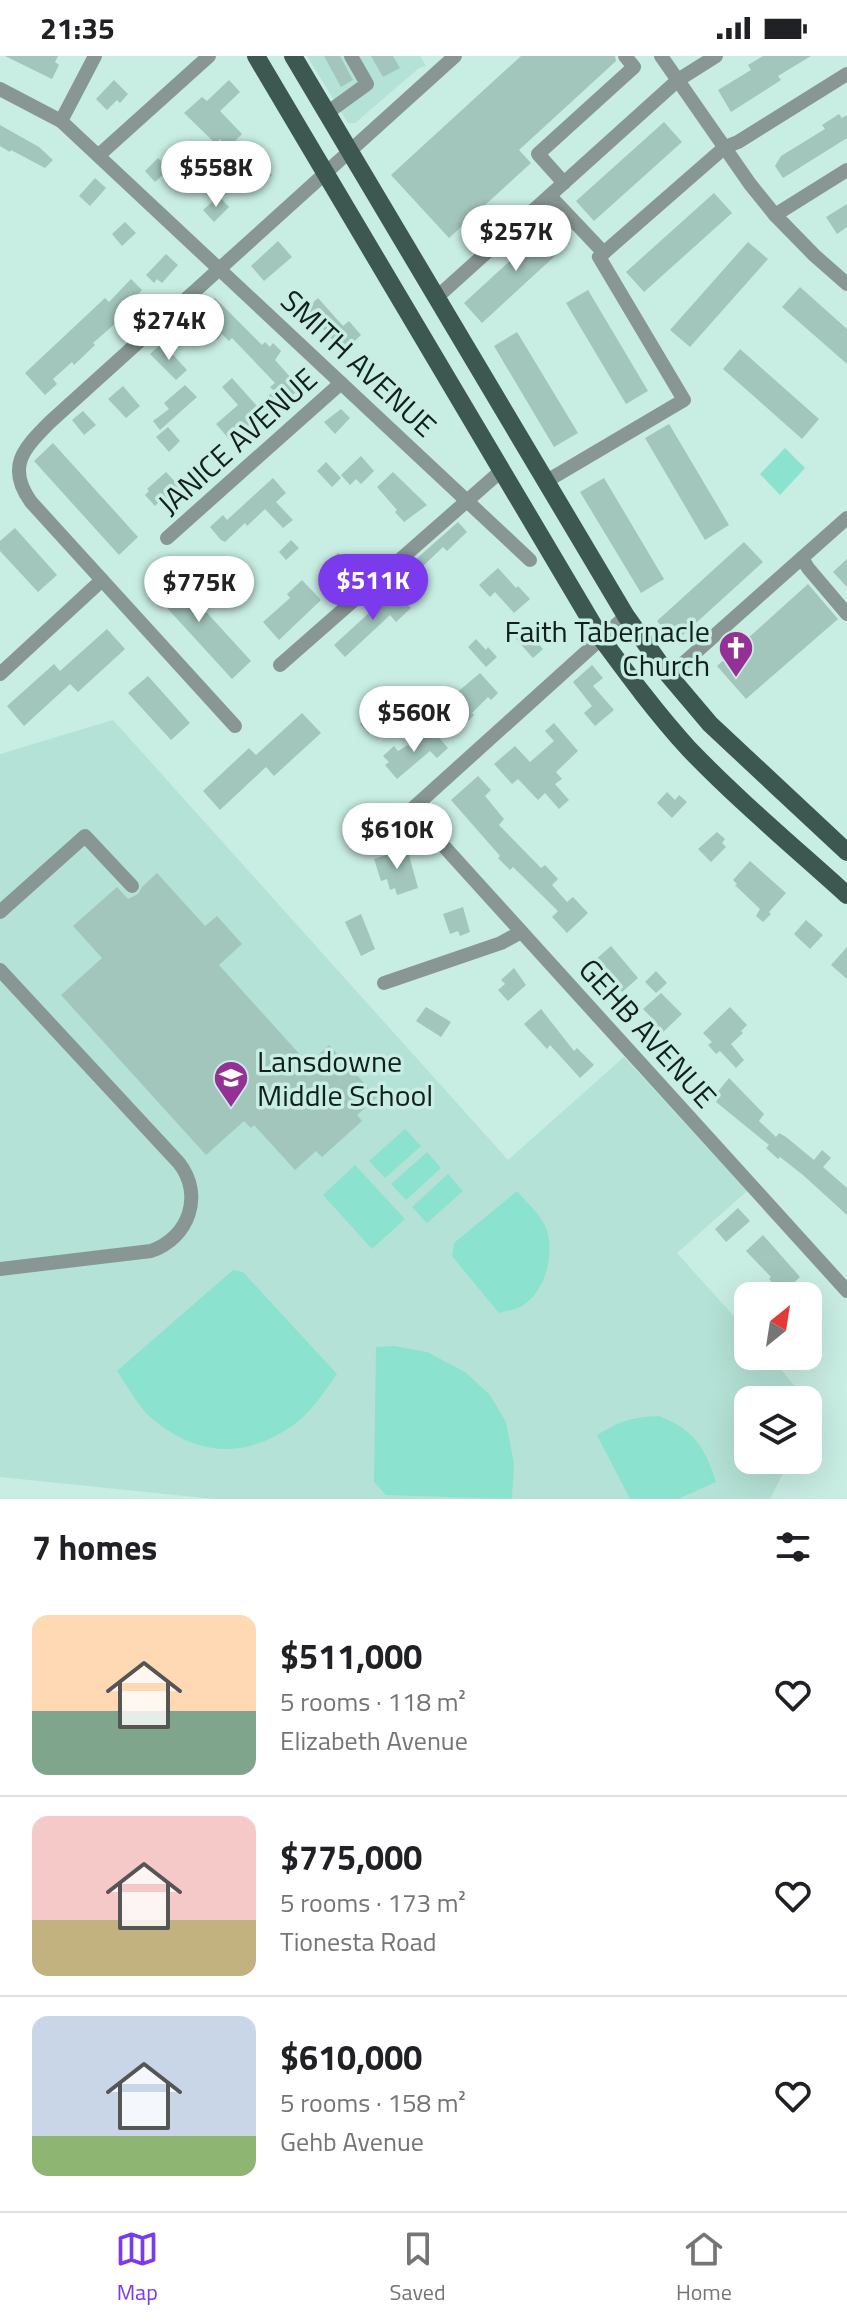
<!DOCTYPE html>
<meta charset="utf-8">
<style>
body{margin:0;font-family:"Titillium Web",sans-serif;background:#f6f6f6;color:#202124;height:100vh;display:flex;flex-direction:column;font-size:30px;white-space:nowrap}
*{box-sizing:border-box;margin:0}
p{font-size:26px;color:#757577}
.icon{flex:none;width:44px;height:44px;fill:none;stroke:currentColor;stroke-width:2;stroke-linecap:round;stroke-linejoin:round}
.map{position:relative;height:1443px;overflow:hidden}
.panel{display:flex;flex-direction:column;background:#fff;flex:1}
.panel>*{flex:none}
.needle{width:52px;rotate:30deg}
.controls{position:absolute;left:734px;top:1226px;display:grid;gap:16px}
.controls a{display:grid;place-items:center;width:88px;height:88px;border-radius:16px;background:#fff;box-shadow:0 8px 32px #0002;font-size:40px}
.price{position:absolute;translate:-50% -68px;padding:0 18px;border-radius:28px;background:#fff;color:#222;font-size:26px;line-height:52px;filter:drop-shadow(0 2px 4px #0008)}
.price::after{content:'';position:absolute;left:50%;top:48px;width:24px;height:18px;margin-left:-12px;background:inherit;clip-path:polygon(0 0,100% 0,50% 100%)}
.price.active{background:#7c3aed;color:#fff}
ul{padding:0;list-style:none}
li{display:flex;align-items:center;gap:24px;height:200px;padding:0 32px}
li+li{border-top:2px solid #e0e0e0}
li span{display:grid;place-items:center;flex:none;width:224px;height:160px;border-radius:16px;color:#555}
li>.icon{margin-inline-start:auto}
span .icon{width:96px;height:96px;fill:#fffc;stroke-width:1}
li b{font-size:34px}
h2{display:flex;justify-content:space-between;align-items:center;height:96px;padding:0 32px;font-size:34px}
.status{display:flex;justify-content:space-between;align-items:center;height:56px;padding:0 40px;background:#fff;direction:ltr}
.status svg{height:22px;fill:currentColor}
.tab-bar{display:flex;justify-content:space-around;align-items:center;height:112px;border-top:2px solid #e0e0e0;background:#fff;font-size:22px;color:#757577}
.tab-bar a{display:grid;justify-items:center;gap:4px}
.tab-bar .active{color:#7c3aed}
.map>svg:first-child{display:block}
</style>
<div class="status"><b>21:35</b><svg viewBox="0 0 49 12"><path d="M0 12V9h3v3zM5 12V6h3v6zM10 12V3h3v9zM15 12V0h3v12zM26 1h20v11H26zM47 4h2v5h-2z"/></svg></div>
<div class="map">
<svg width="847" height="1443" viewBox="0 0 847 1443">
<rect width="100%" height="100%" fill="#c8ede3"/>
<g fill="#b5e2d6">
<polygon points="307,0 420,0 426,10 419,12 355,67 348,67"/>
<polygon points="113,664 508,1104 624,1001 747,1135 677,1197 748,1276 748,1300 770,1300 806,1344 748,1344 748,1404 790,1404 770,1443 214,1443 0,1421 0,698"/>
</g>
<g fill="#8be2ce">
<polygon points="785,392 805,412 780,439 760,418"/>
<polygon points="405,1073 421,1090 385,1122 369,1105"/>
<polygon points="427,1096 441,1112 406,1144 391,1128"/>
<polygon points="355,1109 405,1163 372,1193 323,1139"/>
<polygon points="448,1118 463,1135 427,1167 412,1151"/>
<path d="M517,1135C526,1146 543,1160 547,1175C555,1201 544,1240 518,1252C512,1254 505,1255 499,1257L452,1200L454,1187Z"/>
<path d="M233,1214L243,1216L337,1318C324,1336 311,1357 292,1370C242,1404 196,1400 150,1361C137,1349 127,1329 117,1315Z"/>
<polygon points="394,1290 427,1296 465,1316 490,1339 506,1366 514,1408 512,1443 386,1439 374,1426 376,1291"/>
<path d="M659,1360C694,1373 705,1392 716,1426L678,1443H630L597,1379C620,1365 633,1361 659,1360Z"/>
</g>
<g fill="#a2c6bc">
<polygon points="5,0 58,0 55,6 59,9 52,23"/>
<polygon points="324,0 340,0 353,24 341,31"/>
<polygon points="371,0 393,0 400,12 383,21"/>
<polygon points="521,0 615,0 616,5 519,94 531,107 449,182 391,119"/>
<polygon points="763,0 811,0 778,20 781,24 731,56 718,34 751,14 748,9"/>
<polygon points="114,24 128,38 120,47 117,44 107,54 96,43"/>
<polygon points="229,24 240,36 220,55 242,78 228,92 220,83 216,88 184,57 202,41 207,45"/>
<polygon points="839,58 842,62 847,59 847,82 783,122 775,110 781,100 825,73 822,69"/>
<polygon points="664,66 682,86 594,165 576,145"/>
<polygon points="0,69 39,91 53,104 45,112 11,94 10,96 0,90"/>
<polygon points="255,100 272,119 258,131 241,112"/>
<polygon points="158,102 169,113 155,126 145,115"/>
<polygon points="95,122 106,132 90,150 79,140"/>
<polygon points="714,137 732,157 644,236 626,216"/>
<polygon points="219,140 229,151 214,166 203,154"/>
<polygon points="847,148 847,171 837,178 826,161"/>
<polygon points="125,166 136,177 122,190 112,178"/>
<polygon points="551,167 569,187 482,267 464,247"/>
<polygon points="278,185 292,201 264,225 251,210"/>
<polygon points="748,186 768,203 690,291 670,274"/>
<polygon points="166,198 178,209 162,227 157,223 154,227 146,219"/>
<polygon points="131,223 142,234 119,258 122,260 117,266 93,287 95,289 74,309 72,306 53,323 57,328 45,339 25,317 105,242 109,246"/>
<polygon points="800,231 847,273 847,308 782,251"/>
<polygon points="588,234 648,335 626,348 566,247"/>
<polygon points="215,242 262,289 265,286 270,291 273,287 281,295 275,304 300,332 264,367 259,362 230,384 216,368 238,349 222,331 232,322 257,350 274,335 270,331 275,327 232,282 229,285 222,278 217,284 205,272 213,264 204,253"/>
<polygon points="318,242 343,270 349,265 361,279 343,296 306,253"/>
<polygon points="517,276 578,377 554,391 494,290"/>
<polygon points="162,287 187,314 176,324 150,298"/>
<polygon points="740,293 819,363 802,383 723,313"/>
<polygon points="185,329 197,341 160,374 153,365 169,353 164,347"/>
<polygon points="123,330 140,350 126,362 108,343"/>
<polygon points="341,353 350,362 335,378 324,366"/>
<polygon points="83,355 96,369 84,379 72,364"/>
<polygon points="669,368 729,469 705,484 645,382"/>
<polygon points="168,371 180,385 169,396 156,381"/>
<polygon points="53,387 138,481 119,499 34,405"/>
<polygon points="361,400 374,415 361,428 356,423 350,429 341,419"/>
<polygon points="326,406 341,422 332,431 317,415"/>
<polygon points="166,416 179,430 161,448 159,446 155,450 145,439 149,435 147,433"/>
<polygon points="393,416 427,449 404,466 395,456 397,454 377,431"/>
<polygon points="273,422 286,437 276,446 293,464 283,472 265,453 247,470 245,467 225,486 221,484 210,471 223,459 227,464"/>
<polygon points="604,422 664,523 641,537 580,436"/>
<polygon points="458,466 467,476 447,495 443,491 422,511 415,504"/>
<polygon points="15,472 57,519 38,536 0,495 0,485"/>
<polygon points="291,484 299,492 286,504 279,496"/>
<polygon points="744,486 763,506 675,586 657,565"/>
<polygon points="338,497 354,514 340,527 324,509"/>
<polygon points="847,503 847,531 833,516"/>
<polygon points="166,512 251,605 232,623 147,530"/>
<polygon points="498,512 516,532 518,530 530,543 514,557 495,536 490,541 479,529"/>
<polygon points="302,524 321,544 279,584 263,566 290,542 287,538"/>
<polygon points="808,528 838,563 746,643 717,610"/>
<polygon points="394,534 411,552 396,566 390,559 345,601 334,589"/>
<polygon points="107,573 125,593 78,636 70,628 24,670 7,650 54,608 60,615"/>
<polygon points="526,574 543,593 533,602 516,583"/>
<polygon points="476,583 486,594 488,591 497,601 486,611 468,591"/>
<polygon points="592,609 603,622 593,630 614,654 595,670 584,657 592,650 573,626"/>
<polygon points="480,617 498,637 491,644 488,641 472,657 474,659 466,667 464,663 458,669 441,650"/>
<polygon points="148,620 190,667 171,684 128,637"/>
<polygon points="302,657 321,677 274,720 266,711 220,754 203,735 249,692 256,699"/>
<polygon points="370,659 378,669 368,677 360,668"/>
<polygon points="554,667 578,695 556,716 562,723 555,728 569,744 559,753 545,737 538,744 518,723 512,728 494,708 515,690 530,706 554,685 545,675"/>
<polygon points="432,674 448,692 437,702 430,695 397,723 385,709 389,706 383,700 394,690 398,695 408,689 410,692"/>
<polygon points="478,720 491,734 485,740 504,763 499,769 541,812 545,809 558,823 552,829 567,846 573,841 588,857 567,877 552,861 558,855 513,811 510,814 498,802 500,800 451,744"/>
<polygon points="667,736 675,744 679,739 687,746 672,762 657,747"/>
<polygon points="371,750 395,777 381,790 357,763"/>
<polygon points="717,776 725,783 722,787 726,791 711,806 698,793"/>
<polygon points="407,792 418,832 397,839 395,832 390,834 387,823 381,825 374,803"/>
<polygon points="750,805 786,837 769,856 771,858 763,866 756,860 760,853 737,831 735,830 737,828 733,824"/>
<polygon points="157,817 205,870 217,860 242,888 219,909 304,1003 310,997 315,1002 329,989 377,1041 357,1059 362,1065 322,1101 316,1095 295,1114 254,1069 251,1072 244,1065 206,1099 61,939 102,902 73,870 117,831 128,843 138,838 142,831"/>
<polygon points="463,851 470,876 460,880 458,875 450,878 443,858"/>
<polygon points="361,858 375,893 361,900 345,866"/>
<polygon points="806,864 823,879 810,893 794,878"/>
<polygon points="611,890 638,922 622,936 595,904"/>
<polygon points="847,891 847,923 831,909"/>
<polygon points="514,912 526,929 508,945 498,934 505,928 501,924"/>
<polygon points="656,915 667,927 656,937 645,926"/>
<polygon points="661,937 682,958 660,979 649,966 653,963 643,953"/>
<polygon points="426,951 451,966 441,981 416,965"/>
<polygon points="730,951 747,969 741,975 743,977 731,988 744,1004 736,1012 720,995 716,998 708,989 712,986 703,977"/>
<polygon points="541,953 574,995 577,992 594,1009 580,1022 550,989 547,993 524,968"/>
<polygon points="729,1022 764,1058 759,1065 776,1081 779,1077 786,1081 814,1104 822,1094 831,1102 823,1111 847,1132 847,1159 803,1119 780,1101 778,1103 766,1092 769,1089 716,1046 719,1041 716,1038"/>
<polygon points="738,1152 750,1165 726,1186 715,1173"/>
<polygon points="763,1179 800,1221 782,1238 769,1223 771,1221 746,1195"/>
</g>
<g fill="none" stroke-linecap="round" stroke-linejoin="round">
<g stroke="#889793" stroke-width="14">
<polyline points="661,0 750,128 775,159 814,199 847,228"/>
<polyline points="0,33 61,65 530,504"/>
<polyline points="327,57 367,28 351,0"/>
<polyline points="61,65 95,0"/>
<polyline points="99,99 209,0"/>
<polyline points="564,127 538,98 634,11 625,0"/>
<polyline points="550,140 604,197"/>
<polyline points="775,159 847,114"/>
<polyline points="436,242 678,24 716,0"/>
<polyline points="545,426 684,344 599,201 725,91 738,86 847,18"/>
<polyline points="167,482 341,327"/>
<polyline points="802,502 808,512 847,558"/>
<polyline points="626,560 411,754 847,1235"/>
<polyline points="280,609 501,415"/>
<polyline points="666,616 678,612 847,462"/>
<polyline points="0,618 102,524"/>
<path d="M235,670L31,446C6,411 23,393 50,366L455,0"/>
<polyline points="0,856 85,780 132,830"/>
<path d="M0,914L179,1107C204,1139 189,1182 151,1195L0,1213"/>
<polyline points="384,927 501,887 521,876"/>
</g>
<g stroke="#3d5851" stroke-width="18">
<path d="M256,0L601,582C629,620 657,658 689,693C739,745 794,791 847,839"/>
<polyline points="293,0 626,560 666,616 710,668 847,796"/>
</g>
</g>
<defs>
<symbol id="church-pin" viewBox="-11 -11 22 30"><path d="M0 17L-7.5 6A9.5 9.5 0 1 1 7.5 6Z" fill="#953096" stroke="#c8ede3"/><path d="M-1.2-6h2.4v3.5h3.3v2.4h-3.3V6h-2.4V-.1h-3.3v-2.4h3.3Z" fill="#fff"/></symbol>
<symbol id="school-pin" viewBox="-11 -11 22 30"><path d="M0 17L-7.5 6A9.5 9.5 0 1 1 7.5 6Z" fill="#953096" stroke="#c8ede3"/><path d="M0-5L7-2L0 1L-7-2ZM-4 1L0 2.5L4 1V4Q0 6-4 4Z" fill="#fff"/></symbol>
</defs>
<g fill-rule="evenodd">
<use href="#church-pin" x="716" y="572" width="40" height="54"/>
<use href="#school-pin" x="211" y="1002" width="40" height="54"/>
</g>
<g text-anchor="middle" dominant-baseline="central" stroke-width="7" stroke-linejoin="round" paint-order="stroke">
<g font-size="30" fill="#12201d" stroke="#c8ede3">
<text transform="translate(359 307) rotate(43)">SMITH AVENUE</text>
<text transform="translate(237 385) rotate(-42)">JANICE AVENUE</text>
<text transform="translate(648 977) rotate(48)">GEHB AVENUE</text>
</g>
<g font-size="30" fill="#12201d" stroke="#c8ede3" text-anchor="end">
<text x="710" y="575">Faith Tabernacle<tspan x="710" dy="34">Church</tspan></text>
<text x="257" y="1005" text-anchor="start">Lansdowne<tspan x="257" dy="34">Middle School</tspan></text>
</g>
</g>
</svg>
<div class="controls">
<a><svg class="needle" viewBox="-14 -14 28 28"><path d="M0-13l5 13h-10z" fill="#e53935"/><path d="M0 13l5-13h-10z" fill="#757577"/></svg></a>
<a><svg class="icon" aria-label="layers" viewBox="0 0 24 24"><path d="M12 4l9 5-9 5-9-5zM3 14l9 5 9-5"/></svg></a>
</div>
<b class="price" style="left:216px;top:153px">$558K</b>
<b class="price" style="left:516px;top:217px">$257K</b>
<b class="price" style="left:169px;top:306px">$274K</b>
<b class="price active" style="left:373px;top:566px">$511K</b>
<b class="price" style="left:199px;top:568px">$775K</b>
<b class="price" style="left:414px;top:698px">$560K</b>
<b class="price" style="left:397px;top:815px">$610K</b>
</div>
<section class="panel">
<h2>7 homes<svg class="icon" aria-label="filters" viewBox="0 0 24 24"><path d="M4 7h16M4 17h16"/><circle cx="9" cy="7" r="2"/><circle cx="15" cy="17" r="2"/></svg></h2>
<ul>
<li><span style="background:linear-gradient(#ffd9b3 60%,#7fa58c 0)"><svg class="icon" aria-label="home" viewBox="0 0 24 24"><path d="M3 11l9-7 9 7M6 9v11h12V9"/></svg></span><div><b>$511,000</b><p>5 rooms · 118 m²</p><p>Elizabeth Avenue</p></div><svg class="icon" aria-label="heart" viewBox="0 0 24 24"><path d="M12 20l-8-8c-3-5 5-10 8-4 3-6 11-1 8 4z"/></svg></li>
<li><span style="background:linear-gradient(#f6c9c9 65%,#c2b280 0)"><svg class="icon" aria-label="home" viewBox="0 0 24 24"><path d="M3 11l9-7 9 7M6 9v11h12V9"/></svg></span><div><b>$775,000</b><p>5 rooms · 173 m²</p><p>Tionesta Road</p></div><svg class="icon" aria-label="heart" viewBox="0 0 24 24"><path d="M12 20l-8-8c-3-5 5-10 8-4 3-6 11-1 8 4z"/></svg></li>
<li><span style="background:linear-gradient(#c9d6e8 75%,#8fb573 0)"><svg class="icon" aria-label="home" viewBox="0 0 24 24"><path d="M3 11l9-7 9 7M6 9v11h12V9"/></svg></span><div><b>$610,000</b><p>5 rooms · 158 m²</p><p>Gehb Avenue</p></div><svg class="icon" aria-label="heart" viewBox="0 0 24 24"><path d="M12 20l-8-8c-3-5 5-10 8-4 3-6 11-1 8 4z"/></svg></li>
</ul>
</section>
<nav class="tab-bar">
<a class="active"><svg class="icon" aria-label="map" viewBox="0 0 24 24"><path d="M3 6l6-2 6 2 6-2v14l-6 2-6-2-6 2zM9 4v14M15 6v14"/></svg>Map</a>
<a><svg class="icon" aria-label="saved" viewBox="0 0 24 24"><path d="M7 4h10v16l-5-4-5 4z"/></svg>Saved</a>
<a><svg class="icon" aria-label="home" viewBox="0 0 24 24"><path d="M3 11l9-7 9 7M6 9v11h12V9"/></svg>Home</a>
</nav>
